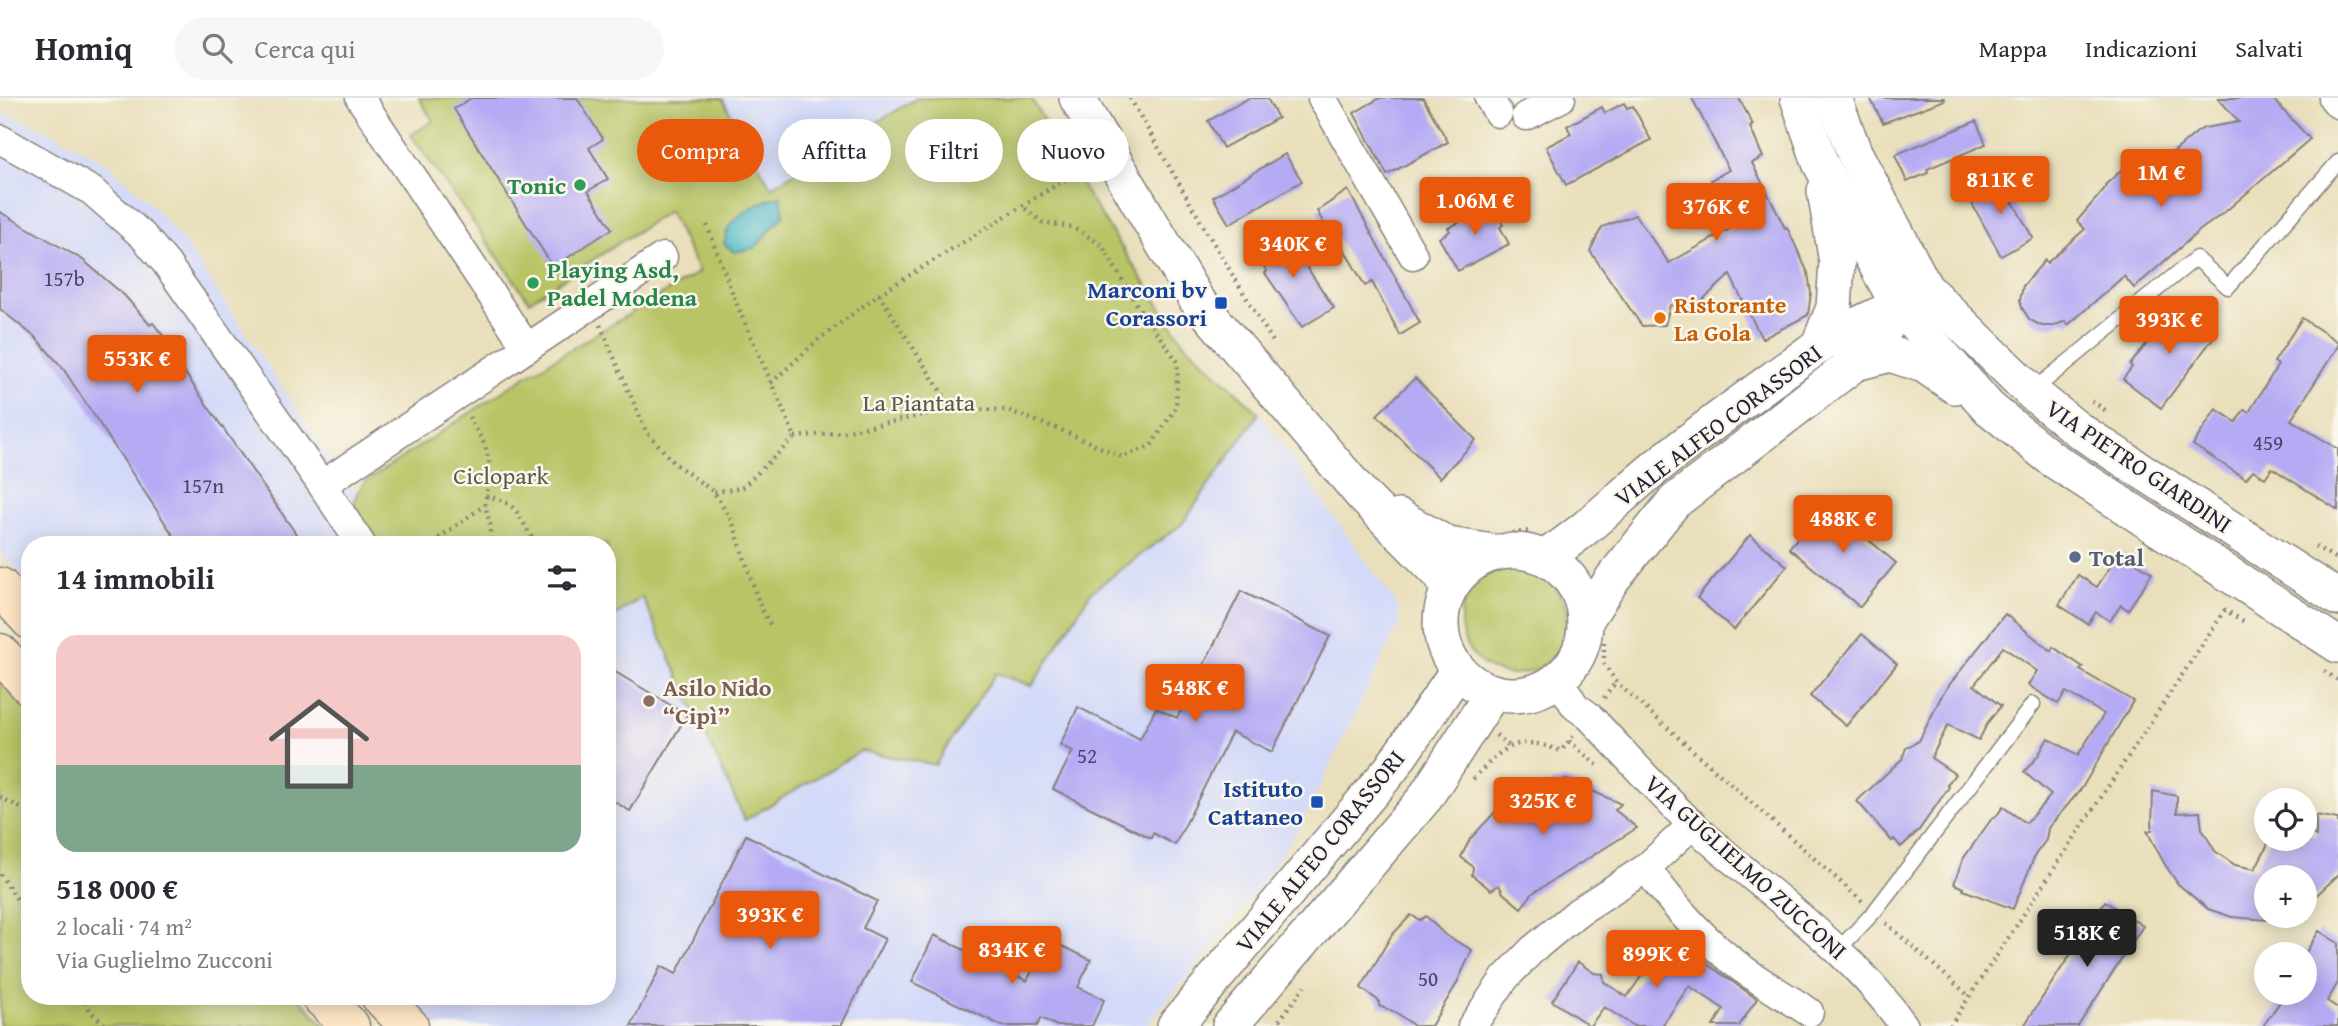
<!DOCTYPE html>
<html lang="it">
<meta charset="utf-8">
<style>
body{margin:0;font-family:"Gentium Book Plus",serif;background:#f7f7f7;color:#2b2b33;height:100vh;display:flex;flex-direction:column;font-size:26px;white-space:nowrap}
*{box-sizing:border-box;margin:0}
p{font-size:23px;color:#7c7c81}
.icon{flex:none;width:38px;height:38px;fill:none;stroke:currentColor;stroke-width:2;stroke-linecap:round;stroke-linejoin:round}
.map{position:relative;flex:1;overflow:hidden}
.panel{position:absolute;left:21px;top:438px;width:595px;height:469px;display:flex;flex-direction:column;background:#fff;border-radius:28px;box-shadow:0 4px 18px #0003}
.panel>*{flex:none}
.banner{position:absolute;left:637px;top:21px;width:665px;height:63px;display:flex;gap:14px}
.buttons{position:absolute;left:2254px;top:690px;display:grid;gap:14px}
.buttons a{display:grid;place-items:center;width:63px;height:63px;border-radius:50%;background:#fff;box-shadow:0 4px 18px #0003;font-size:35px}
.price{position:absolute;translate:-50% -60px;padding:0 16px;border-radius:7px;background:#ea580c;color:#fff;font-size:23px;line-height:46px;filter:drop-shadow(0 2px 4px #0008)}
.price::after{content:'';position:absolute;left:50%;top:42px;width:21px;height:16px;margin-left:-10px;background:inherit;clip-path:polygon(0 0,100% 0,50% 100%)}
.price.current{background:#222;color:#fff}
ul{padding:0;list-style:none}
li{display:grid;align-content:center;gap:14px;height:371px;padding:0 35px}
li+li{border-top:2px solid #e1e1e2}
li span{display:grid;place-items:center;height:217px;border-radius:21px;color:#555}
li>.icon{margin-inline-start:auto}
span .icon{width:126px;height:126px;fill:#fffc;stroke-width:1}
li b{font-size:30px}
h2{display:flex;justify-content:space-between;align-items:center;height:84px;padding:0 35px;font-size:30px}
.chip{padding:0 24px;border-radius:32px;background:#fff;box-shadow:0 4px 18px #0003;font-size:24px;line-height:63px}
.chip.current{background:#ea580c;color:#fff}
header{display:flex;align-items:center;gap:42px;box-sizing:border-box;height:98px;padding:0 35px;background:#fff;border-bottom:2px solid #e1e1e2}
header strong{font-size:33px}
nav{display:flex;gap:38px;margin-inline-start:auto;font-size:24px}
.search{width:490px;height:63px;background:#f7f7f7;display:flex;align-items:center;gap:18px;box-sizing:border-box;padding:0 24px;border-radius:38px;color:#7c7c81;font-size:26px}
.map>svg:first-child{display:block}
</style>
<header>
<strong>Homiq</strong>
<div class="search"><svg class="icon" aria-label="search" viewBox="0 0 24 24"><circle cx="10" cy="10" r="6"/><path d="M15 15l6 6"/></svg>Cerca qui</div>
<nav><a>Mappa</a><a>Indicazioni</a><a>Salvati</a></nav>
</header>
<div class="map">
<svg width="2338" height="928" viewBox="0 0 2338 928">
<rect width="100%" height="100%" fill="#fbf7ec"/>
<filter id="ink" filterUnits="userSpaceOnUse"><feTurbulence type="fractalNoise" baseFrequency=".0143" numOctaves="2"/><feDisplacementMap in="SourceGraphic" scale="14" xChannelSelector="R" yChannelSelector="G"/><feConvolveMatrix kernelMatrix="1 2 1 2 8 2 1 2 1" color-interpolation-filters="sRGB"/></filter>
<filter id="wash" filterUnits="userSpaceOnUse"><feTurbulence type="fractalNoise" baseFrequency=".00686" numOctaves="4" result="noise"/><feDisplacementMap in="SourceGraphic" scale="28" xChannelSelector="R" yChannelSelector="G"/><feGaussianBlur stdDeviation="1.57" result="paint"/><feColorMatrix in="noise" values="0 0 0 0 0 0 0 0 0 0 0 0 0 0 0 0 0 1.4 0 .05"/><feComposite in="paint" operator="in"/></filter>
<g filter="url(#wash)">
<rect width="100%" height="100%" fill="#e9dfbb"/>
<g fill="#d2d9f9">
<polygon points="722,0 917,0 770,90 757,61"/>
<polygon points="0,14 48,33 108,66 153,108 186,147 326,355 356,395 353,406 374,446 30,446 30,487 0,454"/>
<polygon points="1259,315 1398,508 1399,526 1300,729 1236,820 1146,928 430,928 402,898 607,898 607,523 642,499 746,722 861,653 935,667 996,575 1032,587 1091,494 1182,426"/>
</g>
<g fill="#b8c465" stroke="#6d7350" stroke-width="2">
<path d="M419,0H722L771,89L917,0H1031L1074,76L1184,245L1259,315L1182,426L1091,494L1032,588L996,575L935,667L861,653L745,722L642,499L607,523V446H374C359,423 343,409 365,384L526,278L699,174L669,113L529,203L411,37L433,23Z"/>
<circle cx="1514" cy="523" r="53"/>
<polygon points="0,573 30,605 30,898 297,898 325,928 0,928"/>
</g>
<path fill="#48b6c1" stroke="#356c7e" stroke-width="2" d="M781,98L784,117L755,150L735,154L724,146C725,141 726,134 729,130C740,113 762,102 781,98Z"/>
<g id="blocks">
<g fill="#b5aaf4">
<polygon points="471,0 577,0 603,41 589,50 608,81 588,93 612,131 553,169 454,11"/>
<polygon points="1249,0 1267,0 1278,20 1223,50 1208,23"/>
<polygon points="1380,0 1423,0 1448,44 1387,77 1354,15"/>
<polygon points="1692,0 1739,0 1753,27 1750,29 1763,59 1752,65 1785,130 1787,129 1808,175 1811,195 1808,217 1762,241 1730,177 1691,212 1670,207 1665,227 1642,228 1590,153 1602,129 1635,117 1669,165 1735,128 1711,82 1729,72"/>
<polygon points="1870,0 1944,0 1945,2 1883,25"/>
<polygon points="2218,0 2272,0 2310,41 2226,113 2199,133 2134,190 2124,178 2068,227 2065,223 2054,228 2042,228 2030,222 2022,210 2020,202 2023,188 2045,162 2047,165 2085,131 2077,123 2106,89 2105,87 2135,60 2149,75 2197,34 2204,30 2239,24"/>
<polygon points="1624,5 1627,10 1633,8 1651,42 1566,87 1546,49 1571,36 1567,28 1602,9 1605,15"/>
<polygon points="1976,23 1986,46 1927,71 1928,75 1907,84 1895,57"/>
<polygon points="1285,56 1302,83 1229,126 1213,99"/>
<polygon points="1998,77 2033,140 2001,158 1966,95"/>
<polygon points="1348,92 1420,225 1400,237 1372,184 1365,188 1332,130 1328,133 1317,113"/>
<polygon points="1491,104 1503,127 1500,129 1509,146 1458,173 1439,140 1450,133 1448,130 1462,123 1461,120"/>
<polygon points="0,114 83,162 125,198 150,227 153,225 182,262 178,265 303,446 179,446 62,269 36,240 0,211"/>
<polygon points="1285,133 1297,152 1296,153 1334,210 1302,229 1265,175 1267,173 1254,153"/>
<polygon points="2177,207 2216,236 2161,310 2123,281 2132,269 2130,267"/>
<polygon points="2302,220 2338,244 2338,248 2291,322 2338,351 2338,412 2272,370 2265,380 2253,372 2246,381 2193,347 2216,311 2236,324 2244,312 2249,314 2278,267 2274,264"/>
<polygon points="1415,280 1476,342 1440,380 1377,317"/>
<polygon points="1826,406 1896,465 1860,509 1789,450"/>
<polygon points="1750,437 1787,468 1734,532 1697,500"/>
<polygon points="2120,454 2152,475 2128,512 2121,507 2110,523 2096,514 2088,526 2059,507 2078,477 2097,489"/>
<polygon points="1241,493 1330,538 1272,654 1232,634 1175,747 1153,735 1151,740 1053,691 1073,653 1060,647 1078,609 1140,641 1156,610 1177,620"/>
<polygon points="2005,516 2051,553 2053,549 2083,569 2080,572 2133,603 2082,690 2048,730 2046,742 2035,757 2013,811 1963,792 1964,790 1954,786 1963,761 1993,719 1995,720 2003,709 2026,725 2051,697 2024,674 2038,658 2048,640 2078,657 2104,616 2066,594 2058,606 2028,587 2037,573 2003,549 1974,587 2001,608 1988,624 1979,642 1948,627 1931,660 1955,676 1947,687 1949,689 1919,732 1901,749 1894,741 1892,743 1857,703 1902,661 1906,650 1919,643 1943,595"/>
<polygon points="1862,536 1897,566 1846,628 1810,598"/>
<polygon points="607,569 687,617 630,713 607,699"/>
<polygon points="1566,681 1621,706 1615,712 1637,730 1533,795 1521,810 1503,795 1499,787 1491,792 1472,777 1473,769 1461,759 1470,741 1511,697"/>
<polygon points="2153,693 2177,698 2177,715 2200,714 2202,731 2215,753 2235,767 2255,771 2271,740 2305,740 2305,732 2316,738 2316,717 2338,721 2338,777 2305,808 2305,779 2266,779 2266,822 2232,819 2208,811 2178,786 2164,765 2147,733 2152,732"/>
<polygon points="746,737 877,803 863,830 885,841 841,928 631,928 661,868 676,876"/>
<polygon points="2105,803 2143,828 2078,928 2024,928"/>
<polygon points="1411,817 1420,822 1426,818 1445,837 1472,852 1456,887 1431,928 1414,928 1397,915 1379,908 1379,903 1361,890 1391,838"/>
<polygon points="2319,833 2338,845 2338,885 2327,903 2338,910 2338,928 2263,928 2287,894 2305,894 2305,856"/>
<polygon points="1671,835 1687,844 1703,863 1757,901 1739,928 1713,928 1724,911 1689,888 1662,928 1634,928 1604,909 1590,928 1552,903 1578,864 1594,875 1603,876 1604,884 1627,899"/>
<polygon points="934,837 1027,883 1048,841 1091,862 1078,889 1104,902 1092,928 1057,928 1041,920 1037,928 1002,928 912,884"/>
</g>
</g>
</g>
<g filter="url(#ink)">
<use href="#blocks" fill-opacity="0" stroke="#86807b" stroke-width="2"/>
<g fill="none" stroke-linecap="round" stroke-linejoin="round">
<defs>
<g id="service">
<polyline points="2031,294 2196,160 2228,189 2338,64"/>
<polyline points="1838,852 1874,814 2033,606"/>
</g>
<g id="minor">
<polyline points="360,0 527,250"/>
<polyline points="1322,0 1413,157"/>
<polyline points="1489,0 1498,15"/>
<polyline points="2333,0 2338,6"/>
<polyline points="1526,18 1561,0"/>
<polyline points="0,41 92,93 143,138 166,165 322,387 361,446"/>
<polyline points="322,387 663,159"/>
<path d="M1558,580L1575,608L1589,618C1623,654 1656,692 1692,726C1763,793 1848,847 1904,928"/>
<path d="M1646,770C1673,807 1703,842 1740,869C1762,885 1786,899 1809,914"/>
<polyline points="1472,928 1505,880 1532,852 1578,814 1646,770 1693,726"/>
</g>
<g id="tertiary">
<polyline points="1077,0 1196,201 1363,398 1442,478 1448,493"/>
<polyline points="1798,0 1820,65 1899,208 1989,310 2052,361 2338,547"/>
<polyline points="1834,0 1854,54 1925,190 2031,294 2077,331 2338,500"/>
<polyline points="1818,249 1834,210 1837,164 1825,93"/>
<polyline points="1855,265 1890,256 1924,267 1955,288"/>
<polyline points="1399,419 1448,447 1493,454"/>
<circle cx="1513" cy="525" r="72"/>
<path d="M1545,459C1586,434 1619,399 1656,369C1707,328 1761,290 1814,251C1846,228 1885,218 1917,196"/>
<polyline points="1585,523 1613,480 1674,404 1855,265 1877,243 1899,208"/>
<polyline points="1175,928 1391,671 1458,572"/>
<polyline points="1230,928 1425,700 1493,594"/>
</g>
<g id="secondary">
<polyline points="0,489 30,522"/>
<polyline points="0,555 30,588"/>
<polyline points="320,898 350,928"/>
<polyline points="380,898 409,928"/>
</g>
</defs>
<use href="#service" stroke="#86807b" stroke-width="17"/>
<use href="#minor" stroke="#86807b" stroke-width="31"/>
<use href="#tertiary" stroke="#86807b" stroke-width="38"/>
<use href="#secondary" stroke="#86807b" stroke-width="41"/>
<g stroke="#86807b" stroke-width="4.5" stroke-dasharray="2 5" stroke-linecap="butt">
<polyline points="1130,0 1205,131 1275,247"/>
<polyline points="707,127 735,202 795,339 742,390 714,394"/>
<polyline points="879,196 952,311"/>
<polyline points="600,227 646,333 674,365 714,394 733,425 760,508 772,531"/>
<polyline points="771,285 818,242 879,196 1074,76"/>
<polyline points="2092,303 2108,314"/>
<polyline points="469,319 485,347 489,363 489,381 485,407 490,426 490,446"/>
<polyline points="795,339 844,334 952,311 1007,312 1066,334 1122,359 1151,348 1176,309 1178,264 1138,209 1102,147 1072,129 1042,124 1021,107"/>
<path d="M486,398C520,404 519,421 536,446"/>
<polyline points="1512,435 1531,433"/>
<polyline points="435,446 440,439 485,407"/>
<polyline points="2315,448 2338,462"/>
<path d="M607,463C616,473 615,486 607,496"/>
<polyline points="1604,544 1604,565 1616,584 1862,803"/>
<polyline points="2324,573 2338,582"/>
<polyline points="1604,600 1616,584"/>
<polyline points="1496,637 1509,648"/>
<polyline points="1569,643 1598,668"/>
<path d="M1473,681C1504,649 1515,635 1561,653L1574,637"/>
<polyline points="0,699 30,715"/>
<polyline points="0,776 30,820"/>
<polyline points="1886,825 1969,898"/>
<polyline points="81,898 91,914 106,928"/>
<polyline points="1275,928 1305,888"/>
<polyline points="1950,928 2225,512 2245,524"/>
</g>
<use href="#service" stroke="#fff" stroke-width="14"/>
<use href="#minor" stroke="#fff" stroke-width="28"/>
<use href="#tertiary" stroke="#fff" stroke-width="35"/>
<use href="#secondary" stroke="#fde5c5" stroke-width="38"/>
</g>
</g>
<g fill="#2e9e5b" stroke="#fbf7ec" stroke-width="2.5">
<circle cx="580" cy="87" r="7"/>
<circle cx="533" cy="185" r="7"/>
</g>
<g fill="#1a4fb4" stroke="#fbf7ec" stroke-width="2.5">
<rect x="1214" y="198" width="14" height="14" rx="3.5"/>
<rect x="1310" y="697" width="14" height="14" rx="3.5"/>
</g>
<circle fill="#e8710a" stroke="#fbf7ec" stroke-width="2.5" cx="1660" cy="220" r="7"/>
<circle fill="#5c6f8a" stroke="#fbf7ec" stroke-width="2.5" cx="2075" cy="459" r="7"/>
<circle fill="#8d6e63" stroke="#fbf7ec" stroke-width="2.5" cx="649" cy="603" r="7"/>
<g text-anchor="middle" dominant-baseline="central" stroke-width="5" stroke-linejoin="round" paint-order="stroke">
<g font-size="21" fill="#474469">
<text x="64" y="180">157b</text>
<text x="2268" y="344">459</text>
<text x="203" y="387">157n</text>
<text x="1087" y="657">52</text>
<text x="1428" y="880">50</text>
</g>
<g font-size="24" font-weight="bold" fill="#27864d" stroke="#fbf7ec" text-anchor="end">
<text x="566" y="87">Tonic</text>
<text x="547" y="171" text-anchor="start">Playing Asd,<tspan x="547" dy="28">Padel Modena</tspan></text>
</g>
<g font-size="24" font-weight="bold" fill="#164399" stroke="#fbf7ec" text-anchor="end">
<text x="1207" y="191">Marconi bv<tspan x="1207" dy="28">Corassori</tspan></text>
<text x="1303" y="690">Istituto<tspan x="1303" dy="28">Cattaneo</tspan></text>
</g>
<g font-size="24" font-weight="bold" fill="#c56008" stroke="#fbf7ec" text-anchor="start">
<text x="1674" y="206">Ristorante<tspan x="1674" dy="28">La Gola</tspan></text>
</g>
<g font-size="24" fill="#565b4a" stroke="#fbf7ec">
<text x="919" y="304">La Piantata</text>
<text x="501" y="377">Ciclopark</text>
</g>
<g font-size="24" fill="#22223b" stroke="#fbf7ec">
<text transform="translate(1718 327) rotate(-37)">VIALE ALFEO CORASSORI</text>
<text transform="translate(2139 368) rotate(34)">VIA PIETRO GIARDINI</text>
<text transform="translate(1320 753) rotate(-51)">VIALE ALFEO CORASSORI</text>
<text transform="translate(1746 769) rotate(42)">VIA GUGLIELMO ZUCCONI</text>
</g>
<g font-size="24" font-weight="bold" fill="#4e5e75" stroke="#fbf7ec" text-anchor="start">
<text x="2089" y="459">Total</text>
</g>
<g font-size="24" font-weight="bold" fill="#785e54" stroke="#fbf7ec" text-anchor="start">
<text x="663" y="589">Asilo Nido<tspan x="663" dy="28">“Cipì”</tspan></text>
</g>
</g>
</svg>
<div class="buttons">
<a><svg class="icon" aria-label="locate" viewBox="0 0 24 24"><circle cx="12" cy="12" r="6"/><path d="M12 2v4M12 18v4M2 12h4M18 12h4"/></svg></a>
<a>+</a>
<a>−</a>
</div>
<b class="price" style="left:2161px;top:111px">1M €</b>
<b class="price" style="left:2000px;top:118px">811K €</b>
<b class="price" style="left:1475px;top:139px">1.06M €</b>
<b class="price" style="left:1716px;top:145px">376K €</b>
<b class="price" style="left:1293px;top:182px">340K €</b>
<b class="price" style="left:2169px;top:258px">393K €</b>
<b class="price" style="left:137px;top:297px">553K €</b>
<b class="price" style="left:1843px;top:457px">488K €</b>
<b class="price" style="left:1195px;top:626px">548K €</b>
<b class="price" style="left:1543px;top:739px">325K €</b>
<b class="price" style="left:770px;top:853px">393K €</b>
<b class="price current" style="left:2087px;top:871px">518K €</b>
<b class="price" style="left:1012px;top:888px">834K €</b>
<b class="price" style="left:1656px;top:892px">899K €</b>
<div class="banner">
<a class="chip current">Compra</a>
<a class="chip">Affitta</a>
<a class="chip">Filtri</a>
<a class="chip">Nuovo</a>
</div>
<section class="panel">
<h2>14 immobili<svg class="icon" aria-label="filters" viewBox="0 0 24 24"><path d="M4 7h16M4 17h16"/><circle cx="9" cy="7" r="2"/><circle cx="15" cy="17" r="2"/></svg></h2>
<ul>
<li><span style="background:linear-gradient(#f6c9c9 60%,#7fa58c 0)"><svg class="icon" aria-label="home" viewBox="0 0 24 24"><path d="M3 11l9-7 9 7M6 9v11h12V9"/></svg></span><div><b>518 000 €</b><p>2 locali · 74 m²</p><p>Via Guglielmo Zucconi</p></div></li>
</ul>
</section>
</div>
